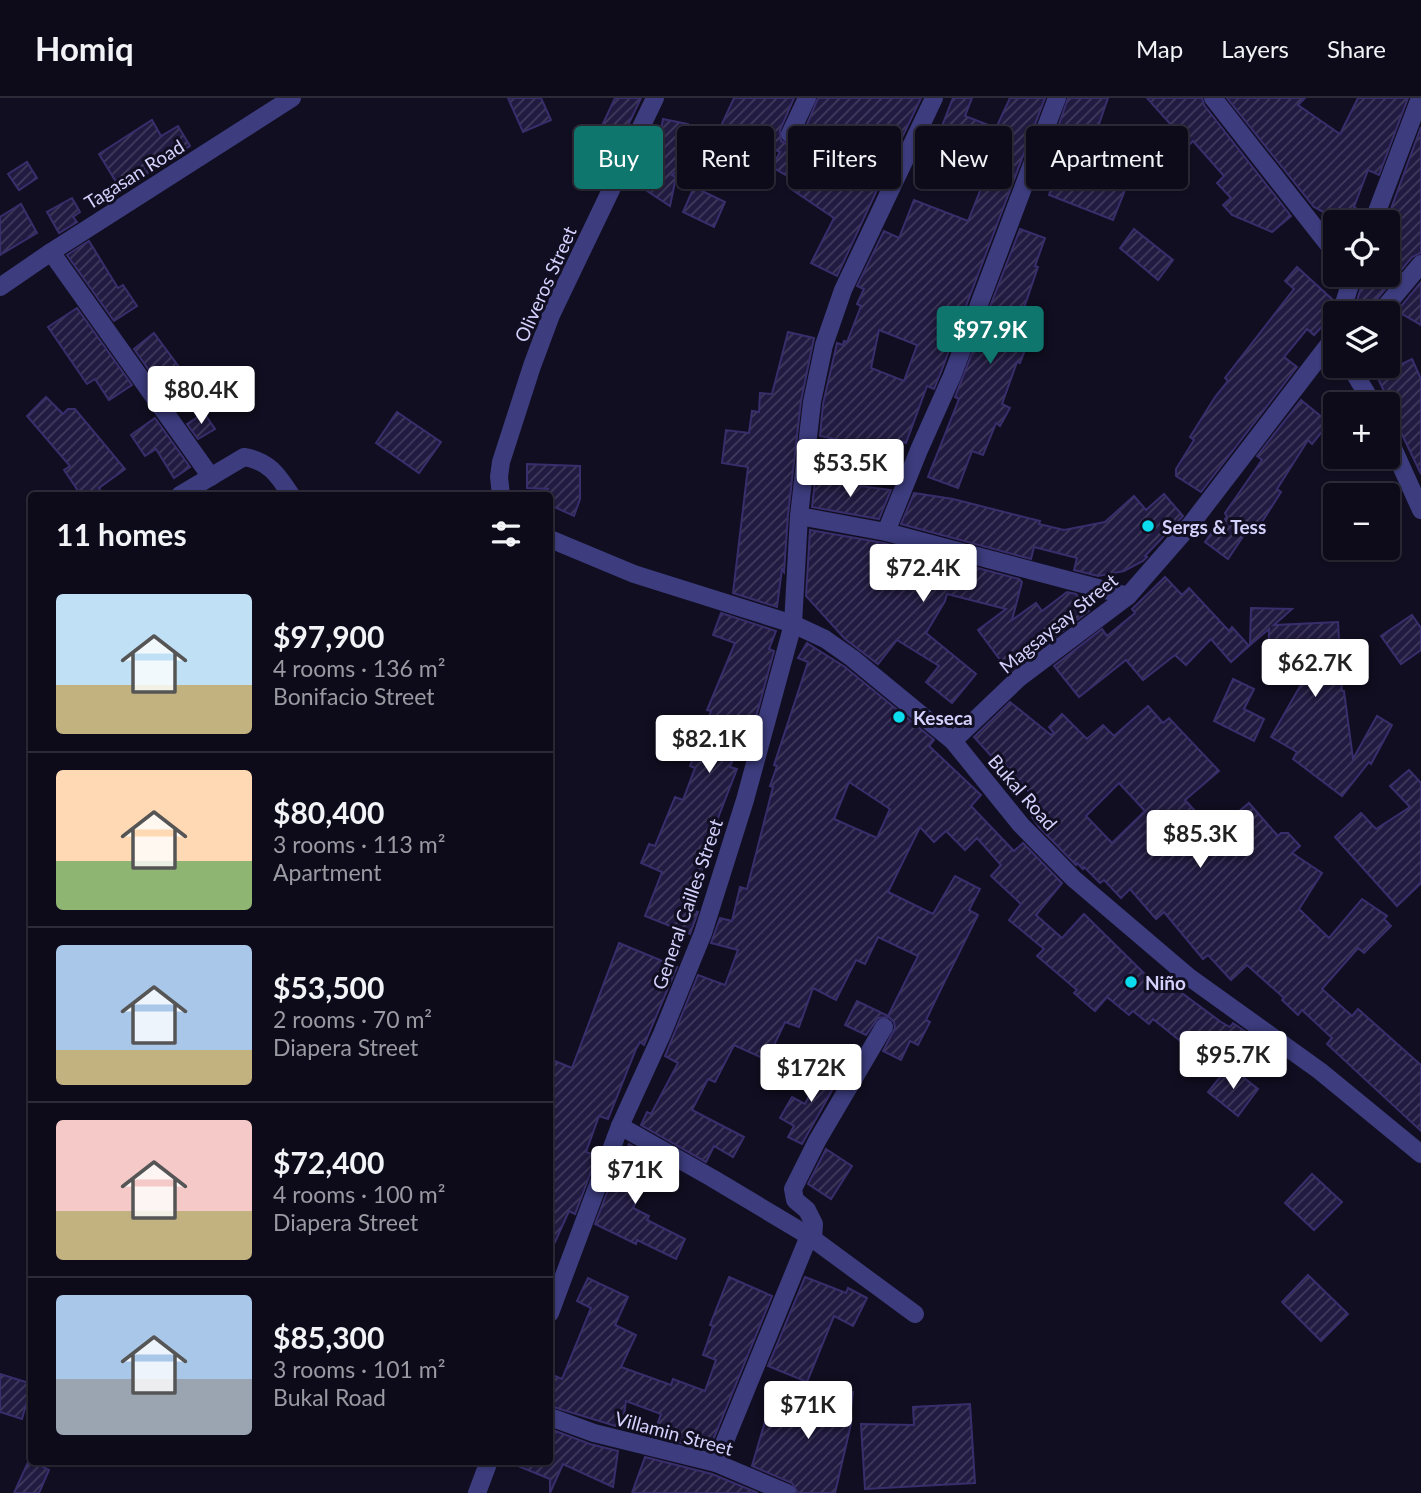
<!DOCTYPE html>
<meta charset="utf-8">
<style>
body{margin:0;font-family:Lato,sans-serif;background:#1b1826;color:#f1f3f6;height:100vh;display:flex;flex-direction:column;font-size:26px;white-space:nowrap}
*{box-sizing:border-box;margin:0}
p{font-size:23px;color:#9a9aa2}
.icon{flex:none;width:38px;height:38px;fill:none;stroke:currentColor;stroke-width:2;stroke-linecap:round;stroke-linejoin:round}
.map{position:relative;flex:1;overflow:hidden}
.side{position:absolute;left:28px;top:394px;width:525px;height:973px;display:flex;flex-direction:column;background:#0d0a19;border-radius:7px;box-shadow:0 2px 5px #0004,0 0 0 2px #2d2b38}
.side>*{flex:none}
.guide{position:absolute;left:574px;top:28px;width:665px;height:63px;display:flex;gap:14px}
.buttons{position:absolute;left:1323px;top:112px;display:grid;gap:14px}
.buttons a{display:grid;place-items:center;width:77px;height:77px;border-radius:7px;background:#0d0a19;box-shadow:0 2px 5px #0004,0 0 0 2px #2d2b38;font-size:35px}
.price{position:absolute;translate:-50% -60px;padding:0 16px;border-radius:7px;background:#fff;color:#222;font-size:23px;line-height:46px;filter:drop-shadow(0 2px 4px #0008)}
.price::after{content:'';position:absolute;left:50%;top:42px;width:21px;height:16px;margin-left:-10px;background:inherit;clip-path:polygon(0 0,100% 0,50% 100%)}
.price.on{background:#0f766e;color:#fff}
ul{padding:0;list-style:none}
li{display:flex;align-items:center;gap:21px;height:175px;padding:0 28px}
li+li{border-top:2px solid #2d2b38}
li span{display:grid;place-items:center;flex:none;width:196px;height:140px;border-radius:7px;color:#555}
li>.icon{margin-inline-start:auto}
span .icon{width:84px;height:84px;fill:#fffc;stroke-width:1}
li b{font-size:30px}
h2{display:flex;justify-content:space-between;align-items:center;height:84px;padding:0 28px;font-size:30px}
.pill{padding:0 24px;border-radius:7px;background:#0d0a19;box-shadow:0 2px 5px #0004,0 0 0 2px #2d2b38;font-size:24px;line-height:63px}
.pill.on{background:#0f766e;color:#fff}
header{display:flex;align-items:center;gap:42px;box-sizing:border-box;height:98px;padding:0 35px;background:#0d0a19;border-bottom:2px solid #2d2b38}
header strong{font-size:33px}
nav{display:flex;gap:38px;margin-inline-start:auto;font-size:24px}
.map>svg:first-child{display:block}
</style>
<header>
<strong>Homiq</strong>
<nav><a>Map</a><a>Layers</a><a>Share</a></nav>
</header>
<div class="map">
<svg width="1421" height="1395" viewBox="0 0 1421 1395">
<defs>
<pattern id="building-hatch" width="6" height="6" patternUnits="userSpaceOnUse" patternTransform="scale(1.75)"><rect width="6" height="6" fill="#221b41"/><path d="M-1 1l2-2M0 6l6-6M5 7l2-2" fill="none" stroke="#413b5d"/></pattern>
</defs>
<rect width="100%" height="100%" fill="#110e21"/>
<g fill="url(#building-hatch)" stroke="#392e6c" stroke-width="2" fill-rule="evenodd">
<polygon points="508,0 541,0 551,22 523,34"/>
<polygon points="615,0 641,0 604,78 574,64 583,45 592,49"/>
<polygon points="734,0 794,0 780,32 781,43 877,92 837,178 811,165 834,120 791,91 796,83 772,69 780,54 721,28"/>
<polygon points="818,0 921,0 887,71 805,31"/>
<path d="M953,0H972L965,18L996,30L1010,0H1045L941,274L934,291L927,288L906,345L903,344L895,366L852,351L855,345L820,338L823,306L837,245L843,247L844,243L847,244L861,208L857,206L864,191L857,188L884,133L899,140L914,102L968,123L984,83L929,61ZM879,232L917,247L904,283L871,270Z"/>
<polygon points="1068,0 1108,0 1082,75 1125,92 1113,122 1049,97 1065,52 1052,47"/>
<polygon points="1147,0 1202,0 1204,7 1291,118 1272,134 1232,117 1223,107 1231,100 1217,85 1224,78 1193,43 1189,47"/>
<polygon points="1227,0 1305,0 1298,7 1340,36 1358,0 1408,0 1379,77 1368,72 1354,109 1364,115 1362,124 1342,124 1314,109"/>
<polygon points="663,21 688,26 678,72 672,77 676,79 670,108 629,81 639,60 646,65 658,47"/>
<polygon points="152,22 161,38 178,28 190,48 146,76 144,71 118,87 99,56"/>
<polygon points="1421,29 1421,155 1412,159 1371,208 1369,215 1353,215 1365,177 1388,177 1388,119"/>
<polygon points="27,64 37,80 19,92 8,76"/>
<polygon points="694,89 725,104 714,129 683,114"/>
<polygon points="72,100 80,114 73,119 77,124 59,135 47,114"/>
<polygon points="21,106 37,135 0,157 0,119"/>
<polygon points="1020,131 1045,140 1035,168 1038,169 1014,239 1028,244 1020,265 1017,264 1002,306 1010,310 1000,328 996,325 983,357 972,353 958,390 928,379 959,301 955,299"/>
<polygon points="1134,131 1173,162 1158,182 1120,150"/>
<polygon points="89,143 118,190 123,187 137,208 114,223 67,157"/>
<polygon points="1297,169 1333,202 1331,219 1314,237 1307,231 1284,259 1297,269 1201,394 1176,378 1176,371 1194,342 1190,339 1215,299 1228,283 1225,280 1294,191 1285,183"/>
<polygon points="1421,184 1421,227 1397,213"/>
<polygon points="77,210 132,287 109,302 95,281 87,286 48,229"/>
<polygon points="788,234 814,240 801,303 788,417 784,474 782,471 777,509 733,495 748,369 722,365 726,332 749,335 752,313 759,314 760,295 772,296"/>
<polygon points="154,235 182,273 161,289 134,251"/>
<polygon points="1412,261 1421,281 1421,376 1387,305 1389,304 1377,278"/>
<polygon points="46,299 63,316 68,311 75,311 125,371 99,390 103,397 81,397 64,372 70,368 27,318"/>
<polygon points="1301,302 1329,325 1312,346 1308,342 1277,391 1281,394 1253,438 1246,434 1228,461 1205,444 1212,434 1227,419 1225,415 1262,362 1257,358"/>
<polygon points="397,314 441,344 419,375 376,345"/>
<polygon points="204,315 215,331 198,341 187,326"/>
<polygon points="155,320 190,369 174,380 156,351 145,358 131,337"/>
<polygon points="527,366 580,368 580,401 574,418 550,407 550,397 545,397 548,391 527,390"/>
<polygon points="815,382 891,392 879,421 812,409"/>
<polygon points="914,395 953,401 1040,423 1039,426 1064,432 1105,424 1134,398 1146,412 1164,396 1183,418 1145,458 1147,459 1143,463 1124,473 1098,478 1074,472 1077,460 1034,449 1031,461 901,426"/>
<polygon points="810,432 884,445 1019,481 1022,484 1012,522 1036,505 1042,513 1067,494 1076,496 1089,513 1009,574 978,532 1006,511 947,496 945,503 926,535 976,576 952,605 926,584 939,568 897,542 878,566 845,541 806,498"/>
<polygon points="1165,479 1182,497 1189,490 1229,533 1232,529 1249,548 1231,564 1211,541 1186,567 1175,557 1143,582 1126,562 1079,599 1054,568 1102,531 1107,538 1135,515 1132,511"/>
<polygon points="1251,510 1292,511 1274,527 1338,524 1342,593 1344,593 1353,661 1377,618 1392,627 1371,666 1369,664 1342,698 1293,661 1297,654 1271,639 1303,583 1268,582 1269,531 1250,547"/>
<polygon points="721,515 776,533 769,551 774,553 755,623 749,621 730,669 737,671 713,733 718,735 694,791 701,794 694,813 698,814 690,836 645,818 662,774 641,765 649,746 655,748 675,699 683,702 695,670 690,668 711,613 707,612 735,545 713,537"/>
<polygon points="1412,517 1421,530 1421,552 1401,566 1381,538"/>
<path d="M807,545L845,569L934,642L929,648L981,697L971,708L1014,753L1023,745L1062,785L1036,817L1062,840L1084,816L1160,891L1167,884L1221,924L1230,929L1233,925L1249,936L1223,969L1198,949L1194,954L1153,921L1149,926L1133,913L1129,917L1107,899L1095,913L1074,895L1077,892L1037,858L1044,851L1009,822L1021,806L991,778L1001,767L977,740L965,752L946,733L934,744L920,729L888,794L933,816L955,778L980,791L969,812L978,817L938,897L926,922L930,924L918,947L910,943L901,962L883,953L895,930L894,924L889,919L878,920L866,937L845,927L857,903L888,918L918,858L878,839L865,866L856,862L836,902L813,890L799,929L785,924L767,962L734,947L715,984L708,981L692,1012L744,1039L733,1059L714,1048L706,1064L641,1027L647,1014L651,1016L678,965L665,958L698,877L725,887L738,852L711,845L720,820L732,823L740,789L747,791L773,689L770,688L777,668L774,667L808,564L798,560ZM849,684L890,711L877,740L834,721Z"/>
<polygon points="1233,581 1254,591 1244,611 1264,621 1254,643 1214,623"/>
<path d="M1010,604L1051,637L1054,635L1049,629L1062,616L1087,641L1103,627L1114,638L1148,608L1163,625L1169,620L1219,673L1185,702L1214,734L1249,705L1278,738L1281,735H1288L1300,748L1292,755L1322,775L1299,811L1329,840L1362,801L1387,818L1384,821L1391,828L1364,855L1358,850L1322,891L1352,918L1358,911L1421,967V1033L1327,946L1332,940L1302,912L1298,917L1282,902L1284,900L1247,867L1231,882L1208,857L1203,861L1164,814L1156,821L1130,791L1121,800L1104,782L1100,785L1084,769L1083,771L1077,765L1076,767L1039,729L1032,719L1043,710L997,657L993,660L974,639ZM1119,685L1145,713L1112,745L1086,718Z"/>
<polygon points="1409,672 1421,685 1421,785 1397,808 1335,739 1361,715 1376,731 1410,709 1390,688"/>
<polygon points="619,845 677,869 644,947 640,944 636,951 608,1021 599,1018 586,1054 597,1058 575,1116 569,1113 550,1155 550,961 572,970"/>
<polygon points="827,963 844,971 802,1046 788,1039 794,1028 780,1020 792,999 805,1006"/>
<polygon points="1229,968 1258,991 1238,1018 1208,994"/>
<polygon points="629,1046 662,1065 656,1076 650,1073 633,1110 649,1118 647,1122 685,1141 676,1161 637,1142 636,1146 595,1126 618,1066 620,1067"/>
<polygon points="826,1051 852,1068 831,1101 808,1086"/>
<polygon points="1312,1076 1342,1104 1314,1132 1285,1105"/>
<polygon points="1308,1177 1348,1216 1321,1243 1282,1204"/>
<polygon points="729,1179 772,1198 709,1352 653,1338 661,1316 626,1303 622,1330 550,1308 550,1276 562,1281 591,1210 577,1203 588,1180 628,1199 615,1227 636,1237 621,1269 671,1287 673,1281 705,1293 716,1262 703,1257 713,1228 710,1227"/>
<polygon points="805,1179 846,1195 848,1190 867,1200 853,1228 834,1218 807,1284 768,1268"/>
<polygon points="0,1276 32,1286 22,1321 0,1314"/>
<polygon points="806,1288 853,1294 849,1326 851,1326 835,1395 798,1395 792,1385 752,1368 769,1310 792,1319"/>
<polygon points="970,1306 975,1385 865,1391 861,1326 914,1327 913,1309"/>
<polygon points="550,1331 590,1346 618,1353 613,1389 563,1366 550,1395 550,1381 508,1364 550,1363"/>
<polygon points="645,1359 712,1376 758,1395 632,1395"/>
<polygon points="29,1362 49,1372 39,1395 14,1395"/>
</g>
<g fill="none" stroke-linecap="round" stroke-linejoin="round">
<g stroke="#3c3c7e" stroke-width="18">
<polyline points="807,0 790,36 892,86"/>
<polyline points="1213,0 1335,155"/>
<polyline points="51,154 211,379"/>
<polyline points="0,189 51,154 292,0"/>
<polyline points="1380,215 1421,166"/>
<polyline points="1350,268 1373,306"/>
<polyline points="1388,339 1421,412"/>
<path d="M180,397L244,359C269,363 278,377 291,397"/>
<polyline points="501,397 499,379 501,364 532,268 551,217 655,0"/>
<polyline points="799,418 886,434 1128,498"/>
<polyline points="886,434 919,352 952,278 1057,0"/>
<polyline points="550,441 634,476 793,526 745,702 703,835 662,936 620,1028 550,1215"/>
<polyline points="620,1028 712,1080 809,1138 915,1216"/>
<polyline points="813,1141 814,1126 807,1112 795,1102 793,1091 817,1043 884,929"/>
<polyline points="550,1319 594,1335 716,1365 787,1395"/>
<polyline points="716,1365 809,1138"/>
<polyline points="477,1395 489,1363"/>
</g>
<g stroke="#3c3c7e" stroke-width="18">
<polyline points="934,0 843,192 824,247 812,304 799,418 793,526 825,541 852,560 953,643 1021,727 1074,781 1189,879 1320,973 1421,1056"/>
<polyline points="1373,124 1420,0"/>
<polyline points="1341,215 1353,177"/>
<polyline points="953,643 1019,580 1128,498 1191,426 1333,241 1335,233"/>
</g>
</g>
<g fill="#0bddee" stroke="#110e21" stroke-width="2.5">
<circle cx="1148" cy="428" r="7"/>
<circle cx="899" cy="619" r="7"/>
<circle cx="1131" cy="884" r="7"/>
</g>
<g text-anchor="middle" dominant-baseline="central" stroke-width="6" stroke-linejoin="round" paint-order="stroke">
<g font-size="19" fill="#d4d1fd" stroke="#110e21">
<text transform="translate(134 76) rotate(-32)">Tagasan Road</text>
<text transform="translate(545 186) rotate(-66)">Oliveros Street</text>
<text transform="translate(1058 525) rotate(-39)">Magsaysay Street</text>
<text transform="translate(1023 694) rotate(49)">Bukal Road</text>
<text transform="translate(687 806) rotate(-71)">General Cailles Street</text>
<text transform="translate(674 1335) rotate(15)">Villamin Street</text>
</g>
<g font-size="19" font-weight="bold" fill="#d4d1fd" stroke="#110e21" text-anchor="start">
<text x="1162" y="428">Sergs &amp; Tess</text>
<text x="913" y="619">Keseca</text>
<text x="1145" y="884">Niño</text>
</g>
</g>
</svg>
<div class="buttons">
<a><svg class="icon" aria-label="locate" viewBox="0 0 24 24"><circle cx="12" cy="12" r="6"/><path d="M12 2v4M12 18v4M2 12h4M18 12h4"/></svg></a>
<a><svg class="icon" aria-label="layers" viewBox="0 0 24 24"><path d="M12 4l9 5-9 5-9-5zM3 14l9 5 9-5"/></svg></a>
<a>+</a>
<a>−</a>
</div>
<b class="price on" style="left:990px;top:268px">$97.9K</b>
<b class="price" style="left:201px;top:328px">$80.4K</b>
<b class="price" style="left:850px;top:401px">$53.5K</b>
<b class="price" style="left:923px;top:506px">$72.4K</b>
<b class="price" style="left:1315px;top:601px">$62.7K</b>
<b class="price" style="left:709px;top:677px">$82.1K</b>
<b class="price" style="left:1200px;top:772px">$85.3K</b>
<b class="price" style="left:1233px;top:993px">$95.7K</b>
<b class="price" style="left:811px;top:1006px">$172K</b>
<b class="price" style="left:635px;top:1108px">$71K</b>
<b class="price" style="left:808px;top:1343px">$71K</b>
<div class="guide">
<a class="pill on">Buy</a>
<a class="pill">Rent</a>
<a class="pill">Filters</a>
<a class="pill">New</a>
<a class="pill">Apartment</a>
</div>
<section class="side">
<h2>11 homes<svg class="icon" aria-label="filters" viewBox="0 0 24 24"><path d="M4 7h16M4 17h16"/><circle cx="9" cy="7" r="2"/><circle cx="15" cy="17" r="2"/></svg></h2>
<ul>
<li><span style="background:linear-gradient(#bfe0f5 65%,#c2b280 0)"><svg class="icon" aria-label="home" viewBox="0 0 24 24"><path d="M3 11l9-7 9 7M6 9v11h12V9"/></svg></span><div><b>$97,900</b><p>4 rooms · 136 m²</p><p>Bonifacio Street</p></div></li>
<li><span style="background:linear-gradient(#ffd9b3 65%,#8fb573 0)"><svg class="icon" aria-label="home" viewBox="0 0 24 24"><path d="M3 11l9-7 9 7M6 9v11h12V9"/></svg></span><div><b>$80,400</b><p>3 rooms · 113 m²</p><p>Apartment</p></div></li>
<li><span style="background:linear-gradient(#a9c7e8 75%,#c2b280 0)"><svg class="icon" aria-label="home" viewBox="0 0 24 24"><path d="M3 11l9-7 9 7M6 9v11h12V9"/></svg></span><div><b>$53,500</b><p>2 rooms · 70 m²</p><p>Diapera Street</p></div></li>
<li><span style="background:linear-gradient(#f6c9c9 65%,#c2b280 0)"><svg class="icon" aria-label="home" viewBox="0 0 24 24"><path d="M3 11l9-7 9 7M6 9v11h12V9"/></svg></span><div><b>$72,400</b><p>4 rooms · 100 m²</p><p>Diapera Street</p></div></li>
<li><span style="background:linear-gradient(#a9c7e8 60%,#9aa5b1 0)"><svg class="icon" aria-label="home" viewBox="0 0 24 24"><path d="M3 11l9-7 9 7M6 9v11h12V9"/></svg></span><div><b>$85,300</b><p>3 rooms · 101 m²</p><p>Bukal Road</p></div></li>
</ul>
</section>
</div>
